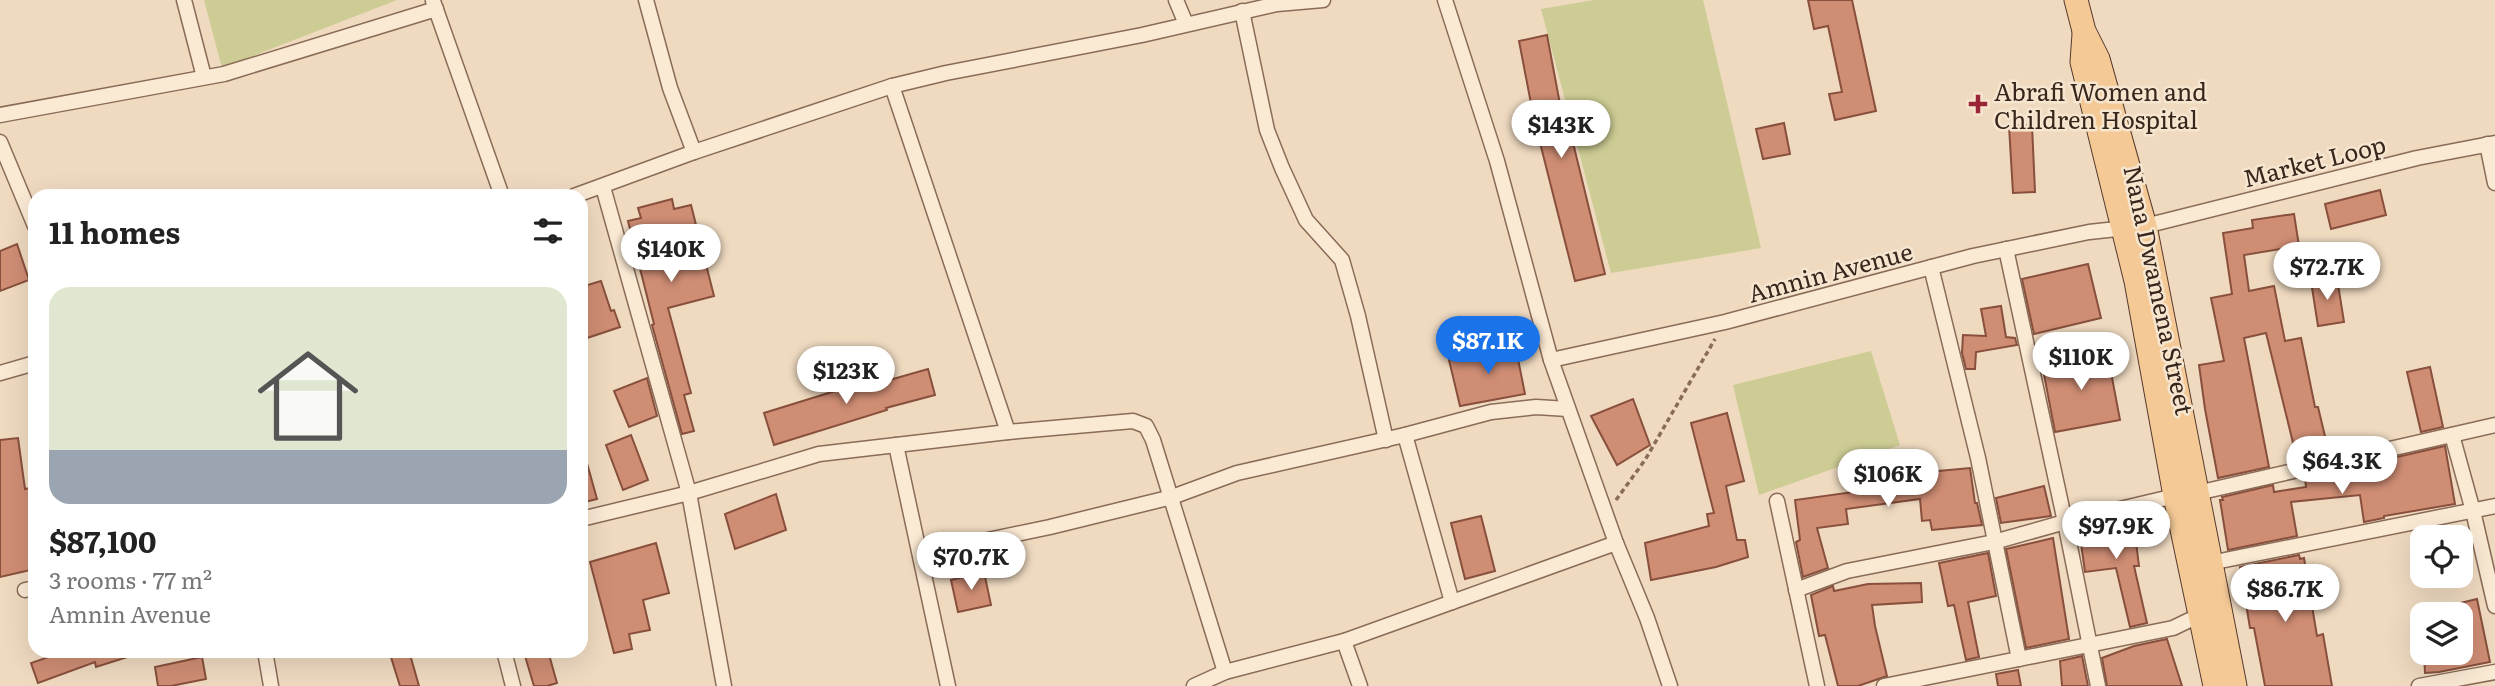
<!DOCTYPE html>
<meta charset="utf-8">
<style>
body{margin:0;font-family:Literata,serif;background:#f2f2f2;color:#222;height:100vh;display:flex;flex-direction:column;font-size:26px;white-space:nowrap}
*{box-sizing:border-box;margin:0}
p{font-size:23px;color:#767676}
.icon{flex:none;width:38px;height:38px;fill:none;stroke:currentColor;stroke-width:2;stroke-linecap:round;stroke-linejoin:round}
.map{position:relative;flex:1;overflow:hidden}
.drawer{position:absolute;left:28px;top:189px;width:560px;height:469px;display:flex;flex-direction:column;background:#fff;border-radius:21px;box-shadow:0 7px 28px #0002}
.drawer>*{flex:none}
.tools{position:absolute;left:2410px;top:525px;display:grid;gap:14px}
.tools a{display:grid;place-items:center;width:63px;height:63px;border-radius:14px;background:#fff;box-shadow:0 7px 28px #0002;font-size:35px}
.price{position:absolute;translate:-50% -60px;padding:0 16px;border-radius:24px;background:#fff;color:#222;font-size:23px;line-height:46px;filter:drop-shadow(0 2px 4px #0008)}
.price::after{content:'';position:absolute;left:50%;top:42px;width:21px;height:16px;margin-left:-10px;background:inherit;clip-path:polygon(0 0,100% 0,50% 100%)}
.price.active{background:#1a73e8;color:#fff}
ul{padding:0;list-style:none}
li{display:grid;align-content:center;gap:14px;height:371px;padding:0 21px}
li span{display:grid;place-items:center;height:217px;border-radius:21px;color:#555}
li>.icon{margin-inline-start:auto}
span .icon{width:126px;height:126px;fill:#fffc;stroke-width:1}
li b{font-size:30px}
h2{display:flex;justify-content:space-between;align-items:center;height:84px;padding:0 21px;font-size:30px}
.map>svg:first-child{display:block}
</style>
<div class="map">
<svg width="2495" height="686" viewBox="0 0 2495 686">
<rect width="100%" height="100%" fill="#efdac0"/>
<g fill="#cdcc94">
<polygon points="204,0 397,0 222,68"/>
<polygon points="1594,0 1703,0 1761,248 1611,273 1541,9"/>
<polygon points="1871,351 1900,445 1759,495 1733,385"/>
</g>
<g fill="#cf8d74" stroke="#88503c" stroke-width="2">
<polygon points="1808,0 1852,0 1876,111 1835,120 1829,94 1842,92 1828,26 1814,29"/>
<polygon points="1547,35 1562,115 1566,114 1605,274 1575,281 1534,119 1519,41"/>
<polygon points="1784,123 1790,154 1763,159 1756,129"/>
<polygon points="2032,125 2035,192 2013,193 2009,126"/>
<polygon points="2380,190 2386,215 2331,229 2325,204"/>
<polygon points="672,199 674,209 691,205 714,296 668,308 691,393 684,395 694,431 682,434 652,325 654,324 628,221 641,218 638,208"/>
<polygon points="2294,214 2299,246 2244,255 2249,291 2274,286 2285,341 2301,338 2315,407 2318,407 2329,453 2297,459 2266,333 2244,338 2269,467 2218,478 2205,409 2199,365 2224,361 2211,298 2232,294 2223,233 2253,228 2252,220"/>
<polygon points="17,244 29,280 0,291 0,251"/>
<polygon points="2088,264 2101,318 2034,334 2022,279"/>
<polygon points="2337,278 2344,322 2318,326 2311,281"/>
<polygon points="601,281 611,311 614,310 620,327 581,340 581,287"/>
<polygon points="2001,306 2006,337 2015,338 2017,345 1976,352 1975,369 1966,369 1962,353 1963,335 1986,336 1981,309"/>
<polygon points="1515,344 1525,394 1460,406 1449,360"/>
<polygon points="2107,351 2120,420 2055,432 2042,364"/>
<polygon points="2430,367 2443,427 2421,432 2407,372"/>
<polygon points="928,369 935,395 886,408 887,410 774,445 764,413 877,378 879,383"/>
<polygon points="647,378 657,416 629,427 614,391"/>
<polygon points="1633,399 1650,445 1617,465 1591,416"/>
<polygon points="1727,413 1744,481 1726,486 1737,540 1745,540 1748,557 1716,567 1651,580 1645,543 1709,526 1707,514 1714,513 1691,423"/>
<polygon points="631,435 648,480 623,490 606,445"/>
<polygon points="18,438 25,489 35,487 35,569 0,577 0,440"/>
<polygon points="2445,446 2455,504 2384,516 2384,518 2364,522 2360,495 2291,502 2297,536 2228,550 2220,500 2223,500 2222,497 2273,485 2274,492 2306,487 2305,478"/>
<polygon points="585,456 597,499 581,503 581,457"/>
<polygon points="1970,468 1975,503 1977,503 1982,525 1932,530 1930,520 1922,521 1920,499 1846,509 1848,524 1817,528 1828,568 1803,577 1796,542 1800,540 1795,500 1861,491 1861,486 1918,478 1917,473"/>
<polygon points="2044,486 2051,516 2001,523 1996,498"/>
<polygon points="776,494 786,530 735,549 725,514"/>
<polygon points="1481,516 1495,571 1465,579 1451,523"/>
<polygon points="2133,518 2139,566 2134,566 2147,623 2130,627 2116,568 2085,572 2079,529"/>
<polygon points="2053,538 2069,639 2026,648 2006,549"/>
<polygon points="656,543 669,593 643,600 650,630 629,634 632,649 614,653 590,562"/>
<polygon points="1988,553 1996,596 1968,602 1979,657 1966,660 1954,605 1948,606 1939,563"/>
<polygon points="2299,555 2300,559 2304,558 2317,636 2323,634 2332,686 2265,686 2254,628 2250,628 2240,567"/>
<polygon points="984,572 991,605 958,612 951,580"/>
<polygon points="1921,583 1922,602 1872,605 1875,626 1887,676 1858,686 1838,686 1825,635 1819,636 1811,595 1833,586 1834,591 1868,584"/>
<polygon points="2477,599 2490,662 2439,672 2425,673 2424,654 2460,653 2460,603"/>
<polygon points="2167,639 2182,686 2107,686 2102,658 2134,646"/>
<polygon points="66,651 137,651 137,654 96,667 95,662 38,683 31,663"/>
<polygon points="389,651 409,651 419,686 400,686"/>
<polygon points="541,651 548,651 557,683 547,686 534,686 525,656"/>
<polygon points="2082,656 2088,686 2062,686 2060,661"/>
<polygon points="202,657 206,679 171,686 158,686 155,667"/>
<polygon points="2018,670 2021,686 1998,686 1996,674"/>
</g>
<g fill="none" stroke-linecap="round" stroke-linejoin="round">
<defs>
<g id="minor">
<polyline points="184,0 204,77"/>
<polyline points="646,0 670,88 694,152"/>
<polyline points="1176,0 1186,24"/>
<polyline points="1445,0 1497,161 1551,360 1616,543 1647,618 1670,686"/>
<polyline points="433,1 502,196"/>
<polyline points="1242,11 1267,130 1282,168 1306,220 1342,260 1358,316 1386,440"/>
<polyline points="892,86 1008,432"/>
<polyline points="0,115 224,74 436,9"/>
<polyline points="0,142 35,226"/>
<polyline points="2487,144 2495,183"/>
<polyline points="603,187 689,493 724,686"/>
<polyline points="574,196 694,152 892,86 946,73 1142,35 1277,4 1323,0"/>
<polyline points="2006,249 2065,522 2098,686"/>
<polyline points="1931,267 1978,458 2019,659"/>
<polyline points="1551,360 1725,322 1973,256 2089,232 2145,226 2417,158 2495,143"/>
<polyline points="0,373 35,363"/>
<polyline points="1405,435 1452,602"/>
<polyline points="2452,435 2473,511 2495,606"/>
<polyline points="896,445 948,686"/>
<polyline points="2197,493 2495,425"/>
<polyline points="1777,501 1817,686"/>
<polyline points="581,519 689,493 819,454 1008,432 1133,421 1146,426 1153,440 1225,672"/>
<polyline points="921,554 1050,527 1172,497 1237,473 1405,435 1491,412 1536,407 1568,409"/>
<polyline points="2210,563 2495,506"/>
<polyline points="25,590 35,588"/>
<polyline points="1796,590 1847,571 1994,542 2065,522 2175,496"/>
<polyline points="1344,641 1360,686"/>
<polyline points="265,651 271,686"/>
<polyline points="504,651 513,686"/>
<polyline points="1194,686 1225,672 1344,641 1616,543"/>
<polyline points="1884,686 2173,628 2200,615"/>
<polyline points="2419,686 2495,672"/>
</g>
<g id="primary">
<polyline points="2076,0 2084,31 2098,59 2145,226 2235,686"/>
<polyline points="2084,34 2082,62 2136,281 2175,496 2215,686"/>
</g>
</defs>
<use href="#minor" stroke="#896b57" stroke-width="17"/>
<use href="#primary" stroke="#563a2c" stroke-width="25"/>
<polyline stroke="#896b57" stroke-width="3.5" stroke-dasharray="5 3.5" stroke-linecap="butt" points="1616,500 1645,460 1715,339"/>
<use href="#minor" stroke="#fae9d3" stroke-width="14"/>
<use href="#primary" stroke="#f4c996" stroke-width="23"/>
</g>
<path fill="#992537" stroke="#f6e6d0" stroke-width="2.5" d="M1974.5 93.5h7v7h7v7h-7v7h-7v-7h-7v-7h7z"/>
<g text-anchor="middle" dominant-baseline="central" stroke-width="5" stroke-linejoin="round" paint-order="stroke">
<g font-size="24" fill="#38261c" stroke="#f6e6d0" text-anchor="start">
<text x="1994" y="90">Abrafi Women and<tspan x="1994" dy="28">Children Hospital</tspan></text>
</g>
<g font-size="24" fill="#38261c" stroke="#f6e6d0">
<text transform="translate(2314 160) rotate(-14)">Market Loop</text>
<text transform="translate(1830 271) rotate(-15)">Amnin Avenue</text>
<text transform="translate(2160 290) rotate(78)">Nana Dwamena Street</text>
</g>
</g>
</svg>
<div class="tools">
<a><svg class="icon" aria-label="locate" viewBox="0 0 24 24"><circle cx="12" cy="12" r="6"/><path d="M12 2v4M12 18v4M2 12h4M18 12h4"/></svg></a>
<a><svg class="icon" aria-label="layers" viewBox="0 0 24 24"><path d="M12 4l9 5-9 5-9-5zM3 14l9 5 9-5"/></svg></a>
</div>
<b class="price" style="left:1561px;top:160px">$143K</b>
<b class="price" style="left:671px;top:284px">$140K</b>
<b class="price" style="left:2327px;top:302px">$72.7K</b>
<b class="price active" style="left:1488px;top:376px">$87.1K</b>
<b class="price" style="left:2081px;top:392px">$110K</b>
<b class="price" style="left:846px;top:406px">$123K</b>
<b class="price" style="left:2342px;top:496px">$64.3K</b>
<b class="price" style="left:1888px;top:509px">$106K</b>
<b class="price" style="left:2116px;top:561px">$97.9K</b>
<b class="price" style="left:971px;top:592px">$70.7K</b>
<b class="price" style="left:2285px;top:624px">$86.7K</b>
<section class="drawer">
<h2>11 homes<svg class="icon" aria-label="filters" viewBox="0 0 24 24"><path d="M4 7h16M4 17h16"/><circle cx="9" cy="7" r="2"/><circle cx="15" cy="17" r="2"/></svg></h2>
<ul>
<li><span style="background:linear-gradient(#dfe7d0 75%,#9aa5b1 0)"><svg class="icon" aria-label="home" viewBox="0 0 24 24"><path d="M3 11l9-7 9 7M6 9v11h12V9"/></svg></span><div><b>$87,100</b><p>3 rooms · 77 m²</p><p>Amnin Avenue</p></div></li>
</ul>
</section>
</div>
